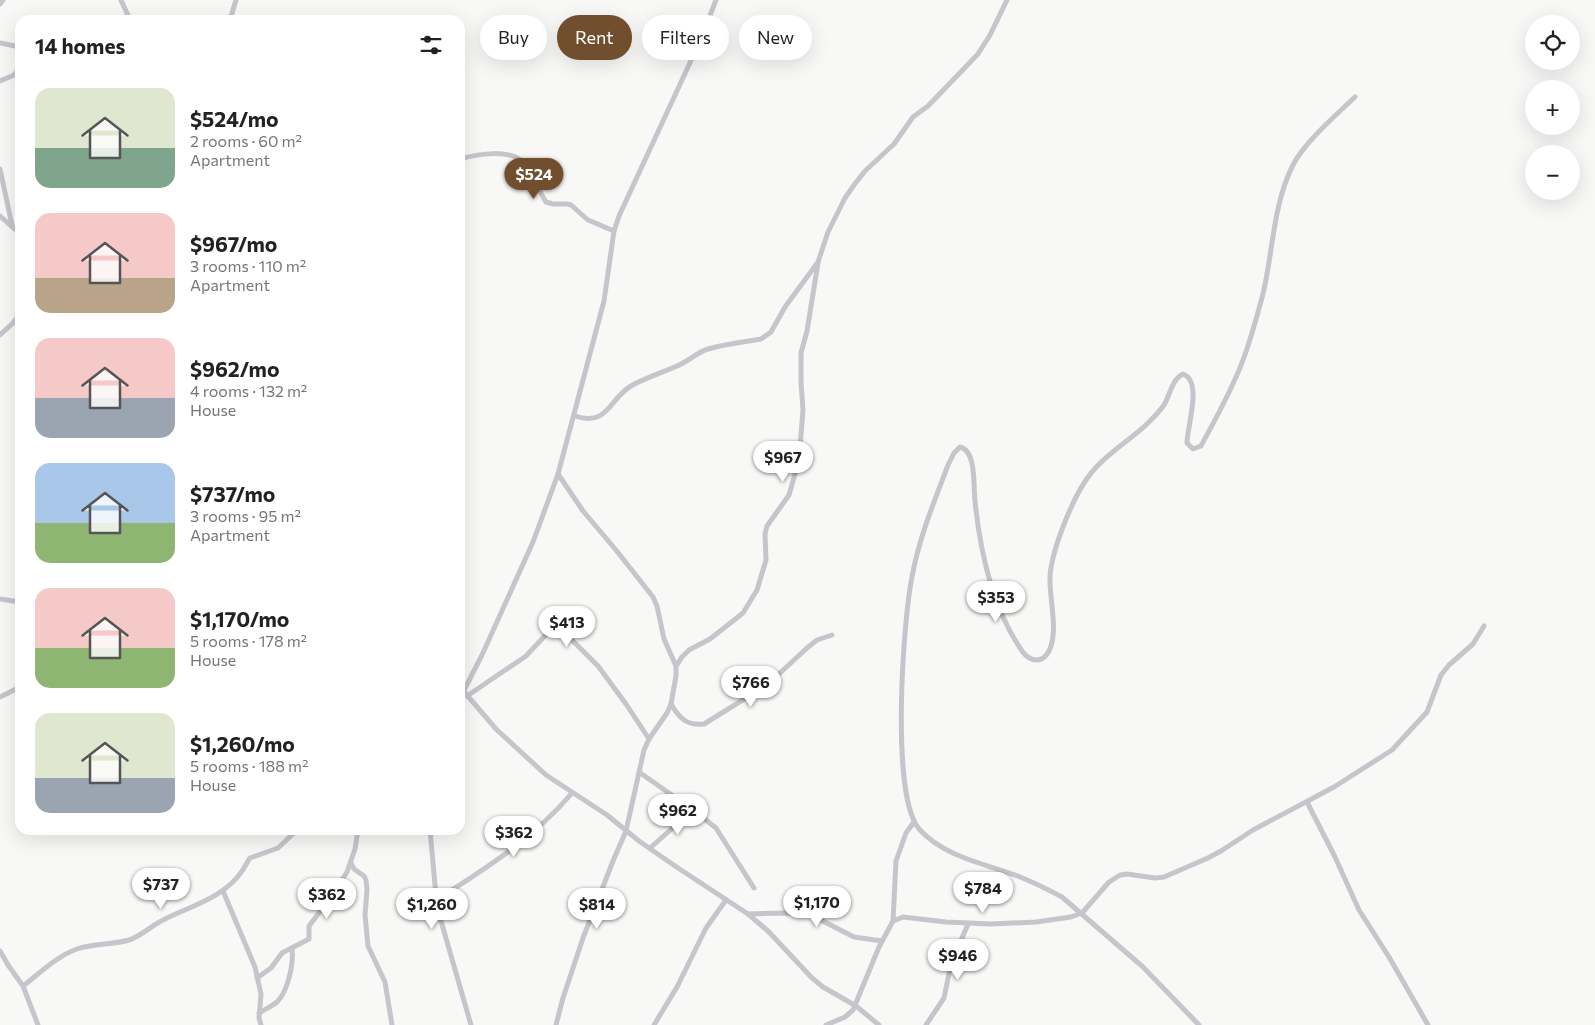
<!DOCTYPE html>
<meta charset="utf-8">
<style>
body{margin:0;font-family:Commissioner,sans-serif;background:#f2f2f2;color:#222;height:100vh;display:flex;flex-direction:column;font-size:19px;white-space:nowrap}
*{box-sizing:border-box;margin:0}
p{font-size:16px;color:#767676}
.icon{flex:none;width:28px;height:28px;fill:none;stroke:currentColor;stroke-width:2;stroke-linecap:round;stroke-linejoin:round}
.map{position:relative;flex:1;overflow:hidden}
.details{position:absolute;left:15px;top:15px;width:450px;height:820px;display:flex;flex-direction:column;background:#fff;border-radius:15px;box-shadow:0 5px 20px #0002}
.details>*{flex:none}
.banner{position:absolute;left:480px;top:15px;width:475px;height:45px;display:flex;gap:10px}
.buttons{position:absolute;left:1525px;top:15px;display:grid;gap:10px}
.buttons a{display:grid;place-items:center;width:55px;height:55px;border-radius:50%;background:#fff;box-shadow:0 5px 20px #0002;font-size:25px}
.price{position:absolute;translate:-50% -42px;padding:0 11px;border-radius:18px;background:#fff;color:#222;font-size:16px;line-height:32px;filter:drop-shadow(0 1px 2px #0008)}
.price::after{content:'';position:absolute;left:50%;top:30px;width:15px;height:11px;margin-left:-8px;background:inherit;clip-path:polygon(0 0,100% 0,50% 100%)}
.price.active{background:#714f2e;color:#fff}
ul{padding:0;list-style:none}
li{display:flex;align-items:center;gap:15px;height:125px;padding:0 20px}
li span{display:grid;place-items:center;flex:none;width:140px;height:100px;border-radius:15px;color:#555}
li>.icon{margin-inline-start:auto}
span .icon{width:60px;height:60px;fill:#fffc;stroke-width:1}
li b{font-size:21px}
h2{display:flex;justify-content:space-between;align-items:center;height:60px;padding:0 20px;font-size:21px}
.tag{padding:0 18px;border-radius:22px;background:#fff;box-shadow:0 5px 20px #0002;font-size:18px;line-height:45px}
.tag.active{background:#714f2e;color:#fff}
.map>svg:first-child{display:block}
</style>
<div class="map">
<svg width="1595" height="1025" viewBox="0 0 1595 1025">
<rect width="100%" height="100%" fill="#f8f8f6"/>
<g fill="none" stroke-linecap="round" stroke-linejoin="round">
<g stroke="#c5c6cb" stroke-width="5">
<polyline points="121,0 130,20"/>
<polyline points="0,4 3,0"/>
<polyline points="230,20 236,0"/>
<polyline points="0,43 20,47"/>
<polyline points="0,81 14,75 20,68"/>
<path d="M460,159C477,154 512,148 525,164C534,175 538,190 546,202L553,204H567L571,205L588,220L614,231"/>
<polyline points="0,169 12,225"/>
<polyline points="0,216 20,234"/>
<polyline points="0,335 12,324 20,314"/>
<path d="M575,416C608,427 609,399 631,386C647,377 665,372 681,364C690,360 698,352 708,349C724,344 744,342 761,339L771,332L785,307L818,262L828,232L845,198L854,185L865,171L894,144L913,117L928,106L978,54L990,35L1007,0"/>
<polyline points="0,599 20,602"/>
<polyline points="676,666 682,657 689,650 710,639 743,613 757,590 766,560 765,534 767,526 789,495 799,460 803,410 801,382 801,353 807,331 818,263"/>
<polyline points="460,687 496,729 546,775 607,815 639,841 675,866 748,914 768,931 812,978 823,987 856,1006 879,1025"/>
<polyline points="467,696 526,656 555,625 561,629 598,666 626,704 649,739"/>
<polyline points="0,697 20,687"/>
<polyline points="460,698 482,655 533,542 558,474 604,301 614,231 619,216 701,39 716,0"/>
<path d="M671,704C679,718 687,726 704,724L767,685L807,648L817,640L832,635"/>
<polyline points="639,772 693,810 716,828 754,888"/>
<polyline points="1307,802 1335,857 1359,910 1389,957 1428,1025"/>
<polyline points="430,830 437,907 471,1025"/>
<polyline points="650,848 693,810"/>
<polyline points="351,863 354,869 364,876 366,880 367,890 365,915 368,946 385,982 392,1025"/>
<polyline points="223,891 255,967 261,994 259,1018 261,1025"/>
<path d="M436,900C484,870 535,837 572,793"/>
<polyline points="748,914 785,913 811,915 854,937 882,941"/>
<polyline points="893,921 903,917 946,922 991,924 1036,922 1071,917 1082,913 1109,882 1120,875 1127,874 1155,878 1164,877 1208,858 1221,851 1253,830 1334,787 1392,750 1427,712 1441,675 1449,665 1473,644 1484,626"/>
<polyline points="0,951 8,965 23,986 38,1025"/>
<polyline points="257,978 271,968 282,953 309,939 309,926 332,896 347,872 355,849 358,830"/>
<path d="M23,986C40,973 57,956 77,949C94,943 112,945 129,940C143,935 152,925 165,919C191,906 225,897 242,871C245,867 247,862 250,858L278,848L297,830"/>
<path d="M259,1013C265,1009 271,1007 277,1002C288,991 294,963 292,948"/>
<polyline points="556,1025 563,998 583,938 613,861 626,831 644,750 649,739 667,713 671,704 676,676 676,666 664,639 657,606 653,597 616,550 583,511 558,474"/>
<polyline points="654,1025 677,987 706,928 726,900"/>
<polyline points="826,1025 845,1017 853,1010 879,947 893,921 896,861 906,833 914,822"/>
<polyline points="926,1025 944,998 951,964 968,924"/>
<path d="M1199,1025L1143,967L1062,897C1047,889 1031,881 1015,875C982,863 944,856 920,830C890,799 903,621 912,577C919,538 934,502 948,465L954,453L960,447C977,451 973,487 975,501C980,551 993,609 1022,651C1030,662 1042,664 1049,651C1059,631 1049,599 1050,576C1052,549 1074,493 1092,472C1108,452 1131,440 1149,422C1154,417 1160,411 1164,405C1170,395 1172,379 1183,374C1203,381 1187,427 1187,443L1193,449L1201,446C1216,418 1232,390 1243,360C1251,339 1257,316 1263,294C1273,252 1273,204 1293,165C1304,143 1337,114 1355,97"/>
</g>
</g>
</svg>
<div class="buttons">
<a><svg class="icon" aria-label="locate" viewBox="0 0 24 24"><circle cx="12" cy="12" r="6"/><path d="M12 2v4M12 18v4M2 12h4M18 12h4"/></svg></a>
<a>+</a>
<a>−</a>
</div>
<b class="price active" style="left:534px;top:200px">$524</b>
<b class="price" style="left:783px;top:483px">$967</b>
<b class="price" style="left:996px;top:623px">$353</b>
<b class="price" style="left:567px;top:648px">$413</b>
<b class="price" style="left:751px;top:708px">$766</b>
<b class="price" style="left:678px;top:836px">$962</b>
<b class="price" style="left:514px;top:858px">$362</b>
<b class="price" style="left:161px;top:910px">$737</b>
<b class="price" style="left:983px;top:914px">$784</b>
<b class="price" style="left:327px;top:920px">$362</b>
<b class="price" style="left:817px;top:928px">$1,170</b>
<b class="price" style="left:432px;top:930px">$1,260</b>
<b class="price" style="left:597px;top:930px">$814</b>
<b class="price" style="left:958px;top:981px">$946</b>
<div class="banner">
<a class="tag">Buy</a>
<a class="tag active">Rent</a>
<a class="tag">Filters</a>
<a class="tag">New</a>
</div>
<section class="details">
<h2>14 homes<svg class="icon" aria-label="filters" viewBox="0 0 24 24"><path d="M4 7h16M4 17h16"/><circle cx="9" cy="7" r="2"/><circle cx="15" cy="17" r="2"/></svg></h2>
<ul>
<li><span style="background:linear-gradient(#dfe7d0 60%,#7fa58c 0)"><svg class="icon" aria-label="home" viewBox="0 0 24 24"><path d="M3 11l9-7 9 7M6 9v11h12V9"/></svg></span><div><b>$524/mo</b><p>2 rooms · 60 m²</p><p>Apartment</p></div></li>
<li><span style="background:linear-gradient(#f6c9c9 65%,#b9a48a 0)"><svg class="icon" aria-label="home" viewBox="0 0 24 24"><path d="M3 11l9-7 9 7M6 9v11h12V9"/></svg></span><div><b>$967/mo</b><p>3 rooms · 110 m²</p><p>Apartment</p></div></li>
<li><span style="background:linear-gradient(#f6c9c9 60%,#9aa5b1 0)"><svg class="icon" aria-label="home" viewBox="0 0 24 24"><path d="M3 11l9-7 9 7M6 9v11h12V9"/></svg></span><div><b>$962/mo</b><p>4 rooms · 132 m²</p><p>House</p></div></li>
<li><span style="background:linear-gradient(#a9c7e8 60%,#8fb573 0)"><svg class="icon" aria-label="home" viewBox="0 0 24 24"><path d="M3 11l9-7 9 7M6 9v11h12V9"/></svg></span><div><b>$737/mo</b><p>3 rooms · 95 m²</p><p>Apartment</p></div></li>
<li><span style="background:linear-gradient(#f6c9c9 60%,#8fb573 0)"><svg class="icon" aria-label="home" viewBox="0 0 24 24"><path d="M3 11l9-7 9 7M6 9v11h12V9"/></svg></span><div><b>$1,170/mo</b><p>5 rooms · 178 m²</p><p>House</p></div></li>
<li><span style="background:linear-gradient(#dfe7d0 65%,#9aa5b1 0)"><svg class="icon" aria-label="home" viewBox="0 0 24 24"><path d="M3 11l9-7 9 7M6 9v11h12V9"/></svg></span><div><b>$1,260/mo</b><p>5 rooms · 188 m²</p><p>House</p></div></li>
</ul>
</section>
</div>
